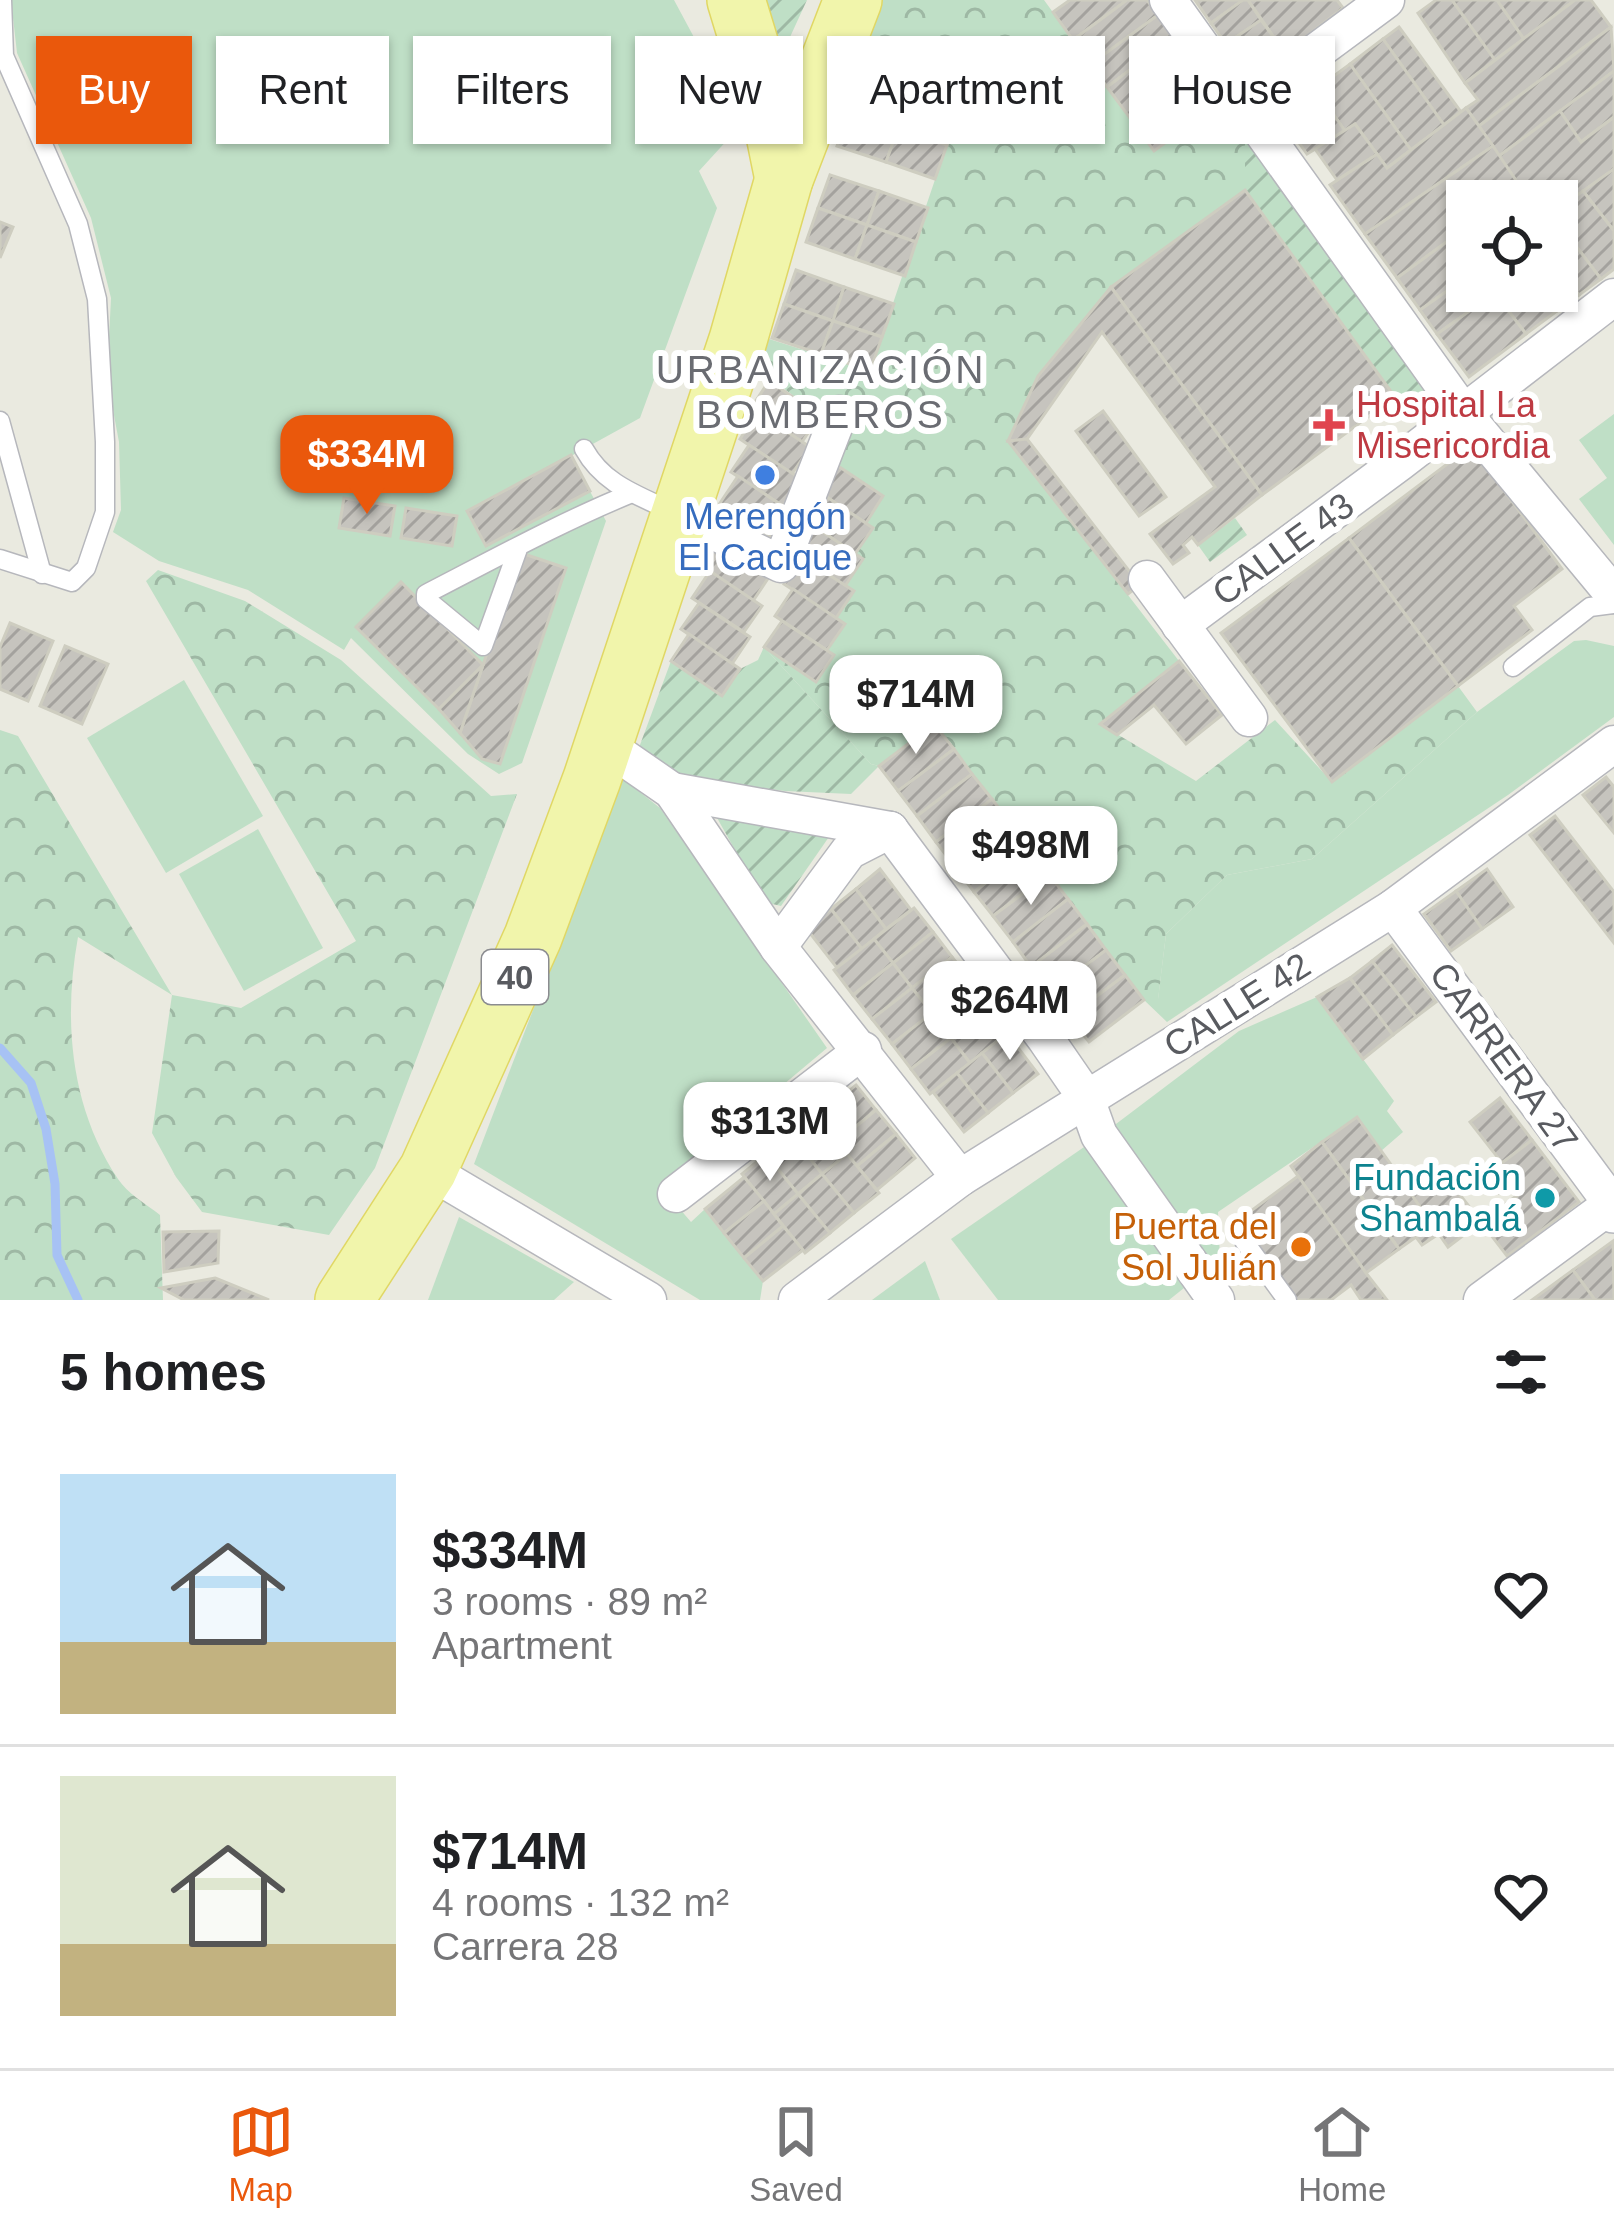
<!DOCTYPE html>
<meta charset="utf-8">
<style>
body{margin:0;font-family:Helvetica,sans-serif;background:#f2f2f2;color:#202124;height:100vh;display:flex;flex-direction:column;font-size:45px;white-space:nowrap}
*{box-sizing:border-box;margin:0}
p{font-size:39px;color:#757577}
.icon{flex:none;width:66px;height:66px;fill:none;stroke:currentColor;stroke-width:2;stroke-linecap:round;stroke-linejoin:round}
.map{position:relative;height:1300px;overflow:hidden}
.panel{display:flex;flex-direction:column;background:#fff;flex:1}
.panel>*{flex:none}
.top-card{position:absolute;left:36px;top:36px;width:1542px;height:108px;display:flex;gap:24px}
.buttons{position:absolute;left:1446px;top:180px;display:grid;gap:24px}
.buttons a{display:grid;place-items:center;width:132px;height:132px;border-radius:0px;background:#fff;box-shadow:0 3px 9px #0004;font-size:60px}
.price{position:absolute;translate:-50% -102px;padding:0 27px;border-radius:24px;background:#fff;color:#222;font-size:39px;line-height:78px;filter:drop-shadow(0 3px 6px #0008)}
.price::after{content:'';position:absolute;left:50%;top:72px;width:36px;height:27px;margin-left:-18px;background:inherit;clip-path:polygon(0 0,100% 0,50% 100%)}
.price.current{background:#ea580c;color:#fff}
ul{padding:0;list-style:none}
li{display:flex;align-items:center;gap:36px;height:300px;padding:0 60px}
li+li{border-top:3px solid #e0e0e0}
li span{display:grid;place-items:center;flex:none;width:336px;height:240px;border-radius:0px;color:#555}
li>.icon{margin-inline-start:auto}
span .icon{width:144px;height:144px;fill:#fffc;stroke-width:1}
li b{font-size:51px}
h2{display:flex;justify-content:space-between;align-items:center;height:144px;padding:0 60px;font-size:51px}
.chip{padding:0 42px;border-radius:0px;background:#fff;box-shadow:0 3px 9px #0004;font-size:42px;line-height:108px}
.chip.current{background:#ea580c;color:#fff}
.menu{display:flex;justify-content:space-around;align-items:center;height:168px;border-top:3px solid #e0e0e0;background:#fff;font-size:33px;color:#757577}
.menu a{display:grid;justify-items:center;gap:6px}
.menu .current{color:#ea580c}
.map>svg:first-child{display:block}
</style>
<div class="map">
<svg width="1614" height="1300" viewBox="0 0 1614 1300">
<defs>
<pattern id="forest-crowns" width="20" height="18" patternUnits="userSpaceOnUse" patternTransform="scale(3)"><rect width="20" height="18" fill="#bfdfc6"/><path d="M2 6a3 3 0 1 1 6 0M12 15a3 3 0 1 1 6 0" fill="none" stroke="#9eb8a4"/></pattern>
<pattern id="garden-furrows" width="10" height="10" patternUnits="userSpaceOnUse" patternTransform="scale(3)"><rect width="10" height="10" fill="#bfdfc6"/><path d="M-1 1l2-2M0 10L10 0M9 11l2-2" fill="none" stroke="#9eb8a4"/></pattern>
<pattern id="building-hatch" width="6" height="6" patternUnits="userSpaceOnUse" patternTransform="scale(3)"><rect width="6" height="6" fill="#c6c4be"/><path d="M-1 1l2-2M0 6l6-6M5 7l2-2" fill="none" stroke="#a4a29e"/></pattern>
</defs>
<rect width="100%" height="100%" fill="#eaeae0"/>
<g fill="#bfdfc6">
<polygon points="11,0 674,0 741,125 699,171 717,208 640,418 571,456 606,521 522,763 499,774 468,754 351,638 344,650 248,590 159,561 113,532 121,510 119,442 107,378 111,298 91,218 17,53"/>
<polygon points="1614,414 1614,545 1579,499 1607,478 1579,440"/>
<polygon points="1586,640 1614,646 1614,717 1508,795 1167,1022 1144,1000 1158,999 1166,934 1227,875 1312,859 1477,712 1574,641"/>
<polygon points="184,680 263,816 166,873 87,738"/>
<polygon points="622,778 660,808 827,1048 661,1187 691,1222 705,1209 763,1281 760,1300 700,1300 474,1164"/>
<polygon points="258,829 323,948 244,991 179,874"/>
<polygon points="1317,997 1394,1101 1387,1111 1403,1132 1381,1151 1356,1118 1218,1212 1220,1260 1213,1267 1112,1127 1239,1031"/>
<polygon points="1087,1145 1184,1288 1169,1300 998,1300 951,1239"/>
<polygon points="459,1217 574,1282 554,1300 428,1300"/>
<polygon points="925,1261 940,1300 872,1300"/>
</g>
<g fill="url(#forest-crowns)">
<polygon points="870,0 1044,0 1153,150 1221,102 1245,130 1245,190 1111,288 1038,376 1008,440 1179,661 1100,724 1196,781 1275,720 1332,782 1458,686 1477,712 1312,859 1227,875 1166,934 1158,1000 1144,1000 935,724 879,766 871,764 764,647 815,681 827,650 844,624 836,618 853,592 845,586 863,560 855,554 873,528 866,523 883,496 825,457 820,415 743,359 753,334 870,371 958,112 860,78 845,60"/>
<path d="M158,570L245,601L341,660L491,796L517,794L375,1168L329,1235L202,1212L176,1177L152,1133L172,995L78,937C63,1020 70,1107 118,1179C127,1193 146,1204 160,1215L163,1300H0V730L18,736L172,995L241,1008L356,941L146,581Z"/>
</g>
<g fill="url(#garden-furrows)">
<polygon points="761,0 807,0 785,48 780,44"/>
<polygon points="1245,130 1424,380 1430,404 1409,421 1391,401 1394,397 1245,190"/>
<polygon points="1235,518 1247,535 1210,562 1198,545"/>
<polygon points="764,647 871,764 879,766 851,794 785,791 676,777 637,753 671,661 722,695 740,669 758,660"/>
<polygon points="716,816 831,834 781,906 764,902"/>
</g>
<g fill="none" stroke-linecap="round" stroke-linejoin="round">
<polyline stroke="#a7c2f4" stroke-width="9" points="0,1048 31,1083 46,1129 55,1184 57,1255 78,1300"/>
</g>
<g fill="url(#building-hatch)" stroke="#cecdc0" stroke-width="3">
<polygon points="1070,0 1127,0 1073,40 1053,12"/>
<polygon points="1127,0 1147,0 1158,15 1091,64 1073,40"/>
<polygon points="1195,0 1243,0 1211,23"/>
<polygon points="1243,0 1248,0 1261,20 1226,44 1211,23"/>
<polygon points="1248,0 1337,0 1343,8 1285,53"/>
<polygon points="1436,0 1452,0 1495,60 1465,83 1418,13"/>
<polygon points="1452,0 1497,0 1524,39 1495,60"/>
<polygon points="1497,0 1575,0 1524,39"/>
<polygon points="1575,0 1591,0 1611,27 1479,126 1466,108 1478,100 1465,83"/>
<polygon points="1158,15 1174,37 1107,87 1091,64"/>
<polygon points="1261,20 1285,53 1251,78 1226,44"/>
<polygon points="1399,27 1461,112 1444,125 1383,39"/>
<polygon points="1611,27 1614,71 1499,156 1479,126"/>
<polygon points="1174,37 1197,69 1130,118 1107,87"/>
<polygon points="1383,39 1444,125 1411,150 1350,64"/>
<polygon points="1350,64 1411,150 1387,168 1355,124 1345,131 1316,89"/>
<polygon points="1197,69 1221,102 1154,151 1130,118"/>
<polygon points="1614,71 1614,117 1581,142 1560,111"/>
<polygon points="860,78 909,95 898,129 849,112"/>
<polygon points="1316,89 1345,131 1307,154 1280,116"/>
<polygon points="909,95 958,112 947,145 898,129"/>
<polygon points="1466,108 1493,146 1365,234 1330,185 1377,154 1387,168"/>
<polygon points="1560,111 1581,142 1614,117 1614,169 1557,210 1557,201 1530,201 1499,156"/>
<polygon points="849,112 898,129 886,162 837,146"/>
<polygon points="1355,124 1377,154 1337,180 1315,149"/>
<polygon points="898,129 947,145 935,179 886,162"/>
<polygon points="1493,146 1521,188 1503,201 1467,201 1467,227 1397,278 1365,234"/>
<polygon points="1614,169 1614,231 1583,191"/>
<polygon points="830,175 879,191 867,225 818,208"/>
<polygon points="1245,190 1395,397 1262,495 1111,287"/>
<polygon points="879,191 928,208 916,242 867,225"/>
<polygon points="1583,191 1614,231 1614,269 1601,279 1557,221 1557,210"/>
<polygon points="818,208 867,225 855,259 806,242"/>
<polygon points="1557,221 1601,279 1579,295 1557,267"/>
<polygon points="0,222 13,227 0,258"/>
<polygon points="867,225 916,242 905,276 855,259"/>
<polygon points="1467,227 1467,277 1420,310 1397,278"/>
<polygon points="1557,267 1579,295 1557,311 1542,291 1557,291"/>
<polygon points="796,270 844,287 833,321 784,304"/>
<polygon points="1467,277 1467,291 1495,293 1437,334 1420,310"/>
<polygon points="844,287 894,304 882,337 833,321"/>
<polygon points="1111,287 1262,495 1198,545 1192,537 1183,545 1189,553 1173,564 1150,534 1215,487 1102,332 1027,439 1008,441 1038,376"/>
<polygon points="1493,291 1542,291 1557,311 1526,334"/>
<polygon points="1495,293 1526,334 1469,377 1437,334"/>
<polygon points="784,304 833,321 821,354 772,338"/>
<polygon points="833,321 882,337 870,371 821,354"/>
<polygon points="769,381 820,415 802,442 751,408"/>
<polygon points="1103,411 1166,497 1139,516 1076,431"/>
<polygon points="757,412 810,447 792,474 740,439"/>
<polygon points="1027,439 1140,585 1128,594 1008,441"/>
<polygon points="749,445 801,479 783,506 731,472"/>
<polygon points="1471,446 1562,569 1514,606 1532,630 1458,686 1349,538"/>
<polygon points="571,455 590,491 486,546 467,511"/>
<polygon points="832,462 883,496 866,523 814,489"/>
<polygon points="738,476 790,511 772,538 720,503"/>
<polygon points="821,493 873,528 855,554 811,524"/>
<polygon points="344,498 395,506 390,536 339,528"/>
<polygon points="406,508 457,516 452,546 401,538"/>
<polygon points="811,524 863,559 845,586 793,551"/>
<polygon points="1349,538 1458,686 1332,782 1221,633"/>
<polygon points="720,540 771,574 753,601 702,567"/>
<polygon points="521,553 566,568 500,764 482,759 460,733"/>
<polygon points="801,557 854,591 836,618 784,584"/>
<polygon points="710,571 762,606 744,632 692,598"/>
<polygon points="401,582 483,665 439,709 356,627"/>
<polygon points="793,589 845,624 827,650 775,616"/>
<polygon points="699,603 750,637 732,664 681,629"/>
<polygon points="782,621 834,655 816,682 764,647"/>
<polygon points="10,623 53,641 28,701 0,689 0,647"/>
<polygon points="689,634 740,669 722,696 671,661"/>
<polygon points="65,646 108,664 82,724 40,706"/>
<polygon points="1179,661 1222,715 1186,744 1154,705 1117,735 1100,724"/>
<polygon points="483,665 460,733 439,709"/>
<polygon points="934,724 954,749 898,791 879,766"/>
<polygon points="954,749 972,774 917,816 898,791"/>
<polygon points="972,774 992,799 936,842 917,816"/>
<polygon points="1606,777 1614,787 1614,833 1583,795"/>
<polygon points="992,799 1011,824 955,867 936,842"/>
<polygon points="1555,816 1614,892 1614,943 1530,835"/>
<polygon points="1011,824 1030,849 974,892 955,867"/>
<polygon points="1030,849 1049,874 993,916 974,892"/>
<polygon points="880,869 911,910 886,929 856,889"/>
<polygon points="1487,869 1513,907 1482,929 1456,891"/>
<polygon points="1049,874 1068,899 1013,942 993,916"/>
<polygon points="856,889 886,929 862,949 831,909"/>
<polygon points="1456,891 1482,929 1451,951 1424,914"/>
<polygon points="1068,899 1087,924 1031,967 1013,942"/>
<polygon points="914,908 933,932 893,963 874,939"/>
<polygon points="831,909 862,949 837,968 806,928"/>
<polygon points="1087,924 1106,950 1051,992 1031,967"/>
<polygon points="933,932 952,957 912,988 893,963"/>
<polygon points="874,939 893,963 853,995 834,970"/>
<polygon points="1392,945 1436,1002 1416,1017 1372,961"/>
<polygon points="1106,950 1125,975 1069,1017 1051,992"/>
<polygon points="952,957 972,982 932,1013 912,988"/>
<polygon points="1372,961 1416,1017 1393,1035 1350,978"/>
<polygon points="893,963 912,988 872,1019 853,995"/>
<polygon points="1125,975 1144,1000 1089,1042 1069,1017"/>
<polygon points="1350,978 1393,1035 1363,1059 1317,997"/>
<polygon points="972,982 991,1007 951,1038 932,1013"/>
<polygon points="912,988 932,1013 892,1044 872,1019"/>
<polygon points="991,1007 1010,1032 970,1063 951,1038"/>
<polygon points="932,1013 951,1038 911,1069 892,1044"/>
<polygon points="1007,1033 1038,1074 1013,1093 982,1053"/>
<polygon points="951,1038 970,1063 930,1094 911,1069"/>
<polygon points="982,1053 1013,1093 988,1113 957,1073"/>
<polygon points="957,1073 988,1113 964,1132 933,1092"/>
<polygon points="856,1085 876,1110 837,1142 817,1117"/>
<polygon points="1500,1098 1532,1140 1502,1163 1470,1122"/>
<polygon points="876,1110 896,1134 857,1166 837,1142"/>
<polygon points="815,1115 847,1154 822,1174 791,1134"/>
<polygon points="1357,1117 1440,1233 1422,1245 1416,1237 1399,1249 1322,1142"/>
<polygon points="791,1134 822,1174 798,1194 766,1154"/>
<polygon points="896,1134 915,1158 877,1190 857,1166"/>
<polygon points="1532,1140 1579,1202 1507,1256 1481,1222 1523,1191 1515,1181 1499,1193 1486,1175"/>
<polygon points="1322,1142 1399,1249 1366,1273 1291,1166"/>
<polygon points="766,1154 798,1194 774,1214 742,1174"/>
<polygon points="847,1154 879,1193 854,1213 822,1174"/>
<polygon points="1437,1165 1481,1222 1448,1247 1407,1188"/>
<polygon points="822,1174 854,1213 830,1233 798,1194"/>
<polygon points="1298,1176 1366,1273 1387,1300 1361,1300 1351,1285 1331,1300 1293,1300 1236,1222"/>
<polygon points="744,1177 764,1201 724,1233 705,1209"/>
<polygon points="798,1194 830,1233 805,1253 774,1214"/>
<polygon points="764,1201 783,1226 744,1258 724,1233"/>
<polygon points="783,1226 803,1250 763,1281 744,1258"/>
<polygon points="219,1231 218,1263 164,1272 163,1232"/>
<polygon points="1613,1241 1614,1300 1595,1300 1573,1270"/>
<polygon points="1573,1270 1595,1300 1532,1300"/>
<polygon points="215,1278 269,1300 184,1300 161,1288"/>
</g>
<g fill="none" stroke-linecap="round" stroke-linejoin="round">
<defs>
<g id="lane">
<polyline points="0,421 42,574"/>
<path d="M584,449C604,485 638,495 673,512"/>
<path d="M519,546L483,646L426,599V594C494,559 561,522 632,493"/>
<polyline points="0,559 72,582 86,568 105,512 105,442 97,299 78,224 4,56 2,0"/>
<polyline points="1513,667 1590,607 1614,604"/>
<polyline points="1244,1241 1287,1300"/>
</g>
<g id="street">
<polyline points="1168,0 1464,414 1614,595"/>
<polyline points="1244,105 1386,0"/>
<polyline points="678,514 781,564 839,414"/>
<polyline points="1147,579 1249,718"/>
<polyline points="1180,625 1400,462 1614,297"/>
<polyline points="604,744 672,791 778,947 960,1178"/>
<polyline points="672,791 890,830"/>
<polyline points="890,830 1045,1038 1085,1096 1099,1135 1216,1300"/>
<polyline points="1393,908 1612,1204 1482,1300"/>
<polyline points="778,947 849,851 890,830"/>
<polyline points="428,1170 648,1300"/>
<polyline points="676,1194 863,1050"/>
<polyline points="797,1300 960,1178 1393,908 1614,744"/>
</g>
<polyline id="secondary" points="1614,1202 1614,1207"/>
<g id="primary">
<polyline points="736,0 771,115 784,179"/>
<polyline points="344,1300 428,1170 533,937 592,779 738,340 784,179 853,0"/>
</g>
</defs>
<use href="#lane" stroke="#b6b7bc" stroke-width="21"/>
<use href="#street" stroke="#b6b7bc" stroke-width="39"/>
<use href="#secondary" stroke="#b6b8be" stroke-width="54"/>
<use href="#primary" stroke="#e0d764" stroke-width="60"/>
<use href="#lane" stroke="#fff" stroke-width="18"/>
<use href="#street" stroke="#fff" stroke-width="36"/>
<use href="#secondary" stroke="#fff" stroke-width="51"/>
<use href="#primary" stroke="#f1f5ab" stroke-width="57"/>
</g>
<path fill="#e0444e" stroke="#fff" stroke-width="4.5" d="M1323 407h12v12h12v12h-12v12h-12v-12h-12v-12h12z"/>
<circle fill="#3f7fe0" stroke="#fff" stroke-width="4.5" cx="765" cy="475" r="12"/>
<circle fill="#0f9aa8" stroke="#fff" stroke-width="4.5" cx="1545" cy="1198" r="12"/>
<circle fill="#e8710a" stroke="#fff" stroke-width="4.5" cx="1301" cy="1247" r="12"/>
<g text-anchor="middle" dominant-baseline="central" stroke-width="12" stroke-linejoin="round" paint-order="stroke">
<rect fill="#fff" stroke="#8b8c90" stroke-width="3" x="482" y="950" width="66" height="54" rx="9"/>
<g font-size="33" font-weight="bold" fill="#595b60">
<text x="515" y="977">40</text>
</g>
<g font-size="36" fill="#be3a42" stroke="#fff" text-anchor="start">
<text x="1356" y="404">Hospital La<tspan x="1356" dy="41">Misericordia</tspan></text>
</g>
<g font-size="36" fill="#366cbe" stroke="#fff">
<text x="765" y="516">Merengón<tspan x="765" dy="41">El Cacique</tspan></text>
</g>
<g font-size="36" fill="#595b60" stroke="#fff">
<text transform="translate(1283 549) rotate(-36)">CALLE 43</text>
<text transform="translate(1237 1005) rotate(-32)">CALLE 42</text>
<text transform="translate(1504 1057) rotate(54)">CARRERA 27</text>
</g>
<g font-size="36" fill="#0d838f" stroke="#fff" text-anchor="end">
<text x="1521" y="1177">Fundación<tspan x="1521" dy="41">Shambalá</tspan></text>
</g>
<g font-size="36" fill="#c56008" stroke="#fff" text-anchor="end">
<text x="1277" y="1226">Puerta del<tspan x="1277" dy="41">Sol Julián</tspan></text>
</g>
<g font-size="39" letter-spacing="3" fill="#6a6c72" stroke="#fff">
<text x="821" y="369">URBANIZACIÓN<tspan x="821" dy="45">BOMBEROS</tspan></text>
</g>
</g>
</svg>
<div class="buttons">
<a><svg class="icon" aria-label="locate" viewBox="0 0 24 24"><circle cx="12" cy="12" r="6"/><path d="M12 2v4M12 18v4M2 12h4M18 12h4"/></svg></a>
</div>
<b class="price current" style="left:367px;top:517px">$334M</b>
<b class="price" style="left:916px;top:757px">$714M</b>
<b class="price" style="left:1031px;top:908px">$498M</b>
<b class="price" style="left:1010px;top:1063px">$264M</b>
<b class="price" style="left:770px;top:1184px">$313M</b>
<div class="top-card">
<a class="chip current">Buy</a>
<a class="chip">Rent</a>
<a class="chip">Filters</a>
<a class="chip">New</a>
<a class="chip">Apartment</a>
<a class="chip">House</a>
</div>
</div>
<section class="panel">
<h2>5 homes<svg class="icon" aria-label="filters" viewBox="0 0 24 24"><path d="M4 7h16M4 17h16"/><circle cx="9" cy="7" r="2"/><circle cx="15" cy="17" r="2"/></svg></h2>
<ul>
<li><span style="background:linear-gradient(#bfe0f5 70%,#c2b280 0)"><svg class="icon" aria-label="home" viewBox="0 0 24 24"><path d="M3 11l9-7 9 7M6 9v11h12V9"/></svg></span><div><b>$334M</b><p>3 rooms · 89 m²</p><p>Apartment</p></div><svg class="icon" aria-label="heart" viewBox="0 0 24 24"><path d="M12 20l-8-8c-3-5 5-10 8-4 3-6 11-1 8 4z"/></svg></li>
<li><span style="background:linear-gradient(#dfe7d0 70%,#c2b280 0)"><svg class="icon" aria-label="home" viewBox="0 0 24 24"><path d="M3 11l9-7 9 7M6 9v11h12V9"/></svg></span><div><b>$714M</b><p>4 rooms · 132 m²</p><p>Carrera 28</p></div><svg class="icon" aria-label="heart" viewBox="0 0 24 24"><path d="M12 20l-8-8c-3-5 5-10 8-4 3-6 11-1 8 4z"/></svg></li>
</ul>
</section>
<nav class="menu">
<a class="current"><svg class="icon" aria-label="map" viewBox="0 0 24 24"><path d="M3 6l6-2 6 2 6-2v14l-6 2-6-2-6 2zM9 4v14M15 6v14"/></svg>Map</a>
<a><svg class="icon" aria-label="saved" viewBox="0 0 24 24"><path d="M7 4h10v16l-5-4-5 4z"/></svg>Saved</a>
<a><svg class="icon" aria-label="home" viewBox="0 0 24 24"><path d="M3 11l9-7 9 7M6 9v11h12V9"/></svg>Home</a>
</nav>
